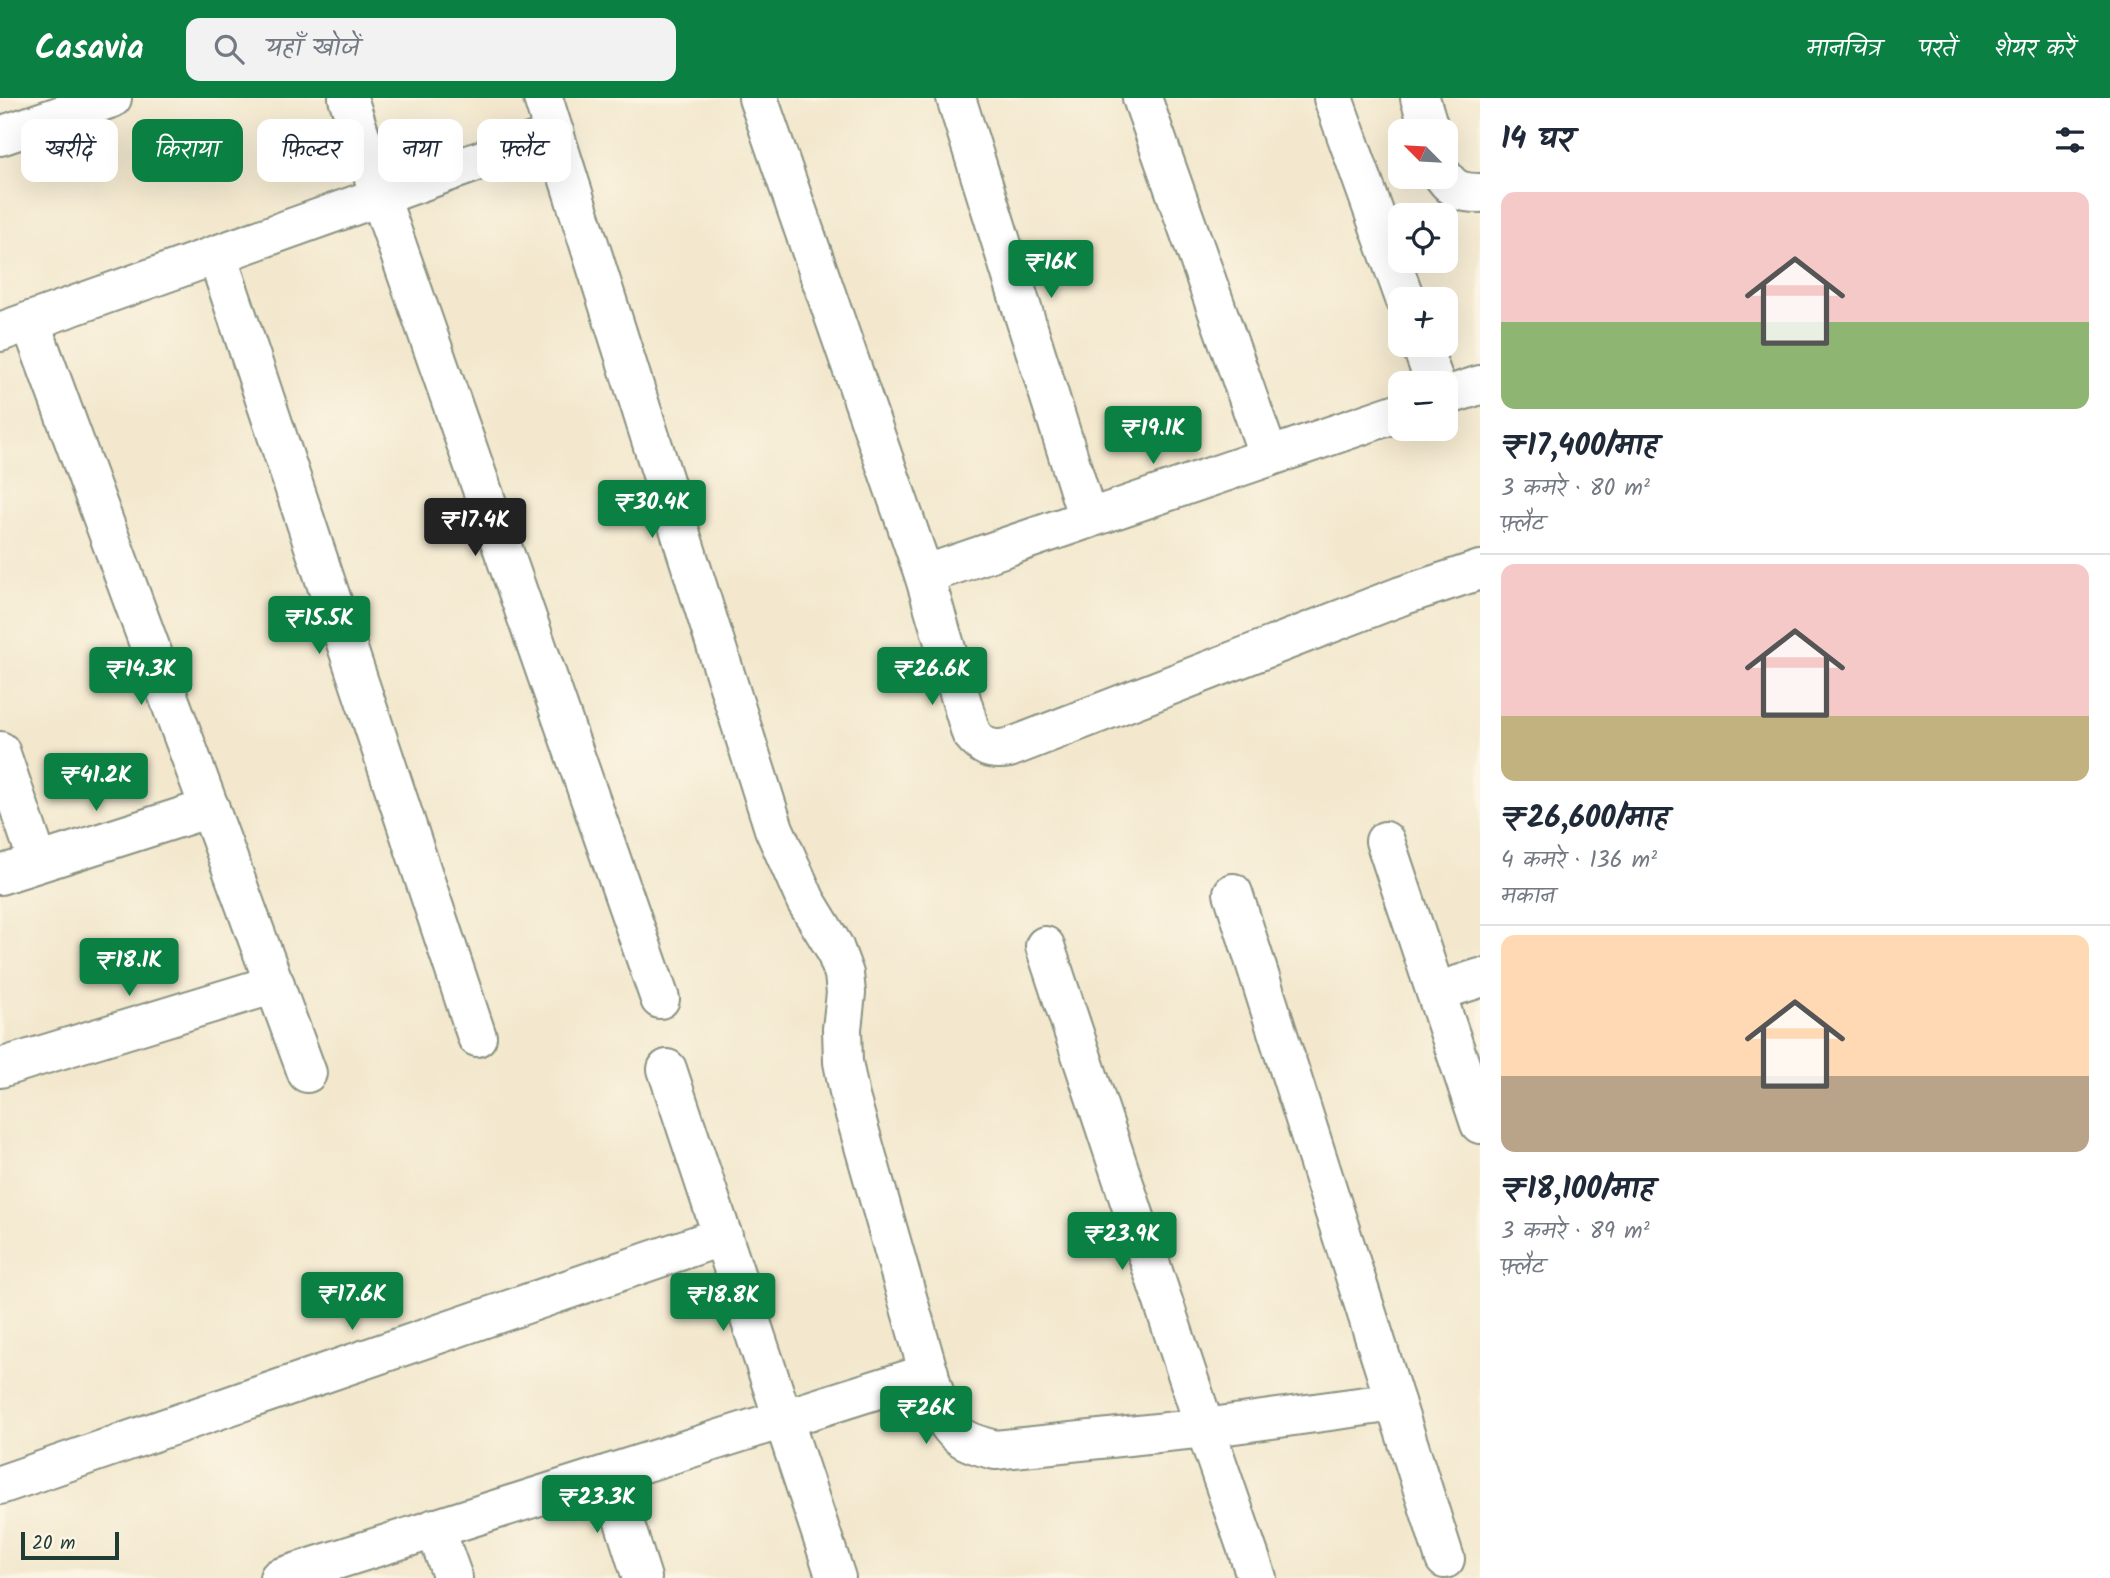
<!DOCTYPE html>
<html lang="hi">
<meta charset="utf-8">
<style>
body{margin:0;font-family:Kalam,"Playpen Sans Deva",sans-serif;background:#f2f2f3;color:#1f2937;height:100vh;display:flex;flex-direction:column;font-size:26px;white-space:nowrap}
*{box-sizing:border-box;margin:0}
p{font-size:23px;color:#747a83}
.icon{flex:none;width:38px;height:38px;fill:none;stroke:currentColor;stroke-width:2;stroke-linecap:round;stroke-linejoin:round}
.map{position:relative;flex:1;overflow:hidden}
.sheet{display:flex;flex-direction:column;background:#fff;width:630px}
.sheet>*{flex:none}
.hud{position:absolute;left:21px;top:21px;width:665px;height:63px;display:flex;gap:14px}
.needle{width:46px;rotate:294deg}
.controls{position:absolute;left:1388px;top:21px;display:grid;gap:14px}
.controls a{display:grid;place-items:center;width:70px;height:70px;border-radius:14px;background:#fff;box-shadow:0 7px 28px #0002;font-size:35px}
.scale{position:absolute;left:21px;bottom:18px;width:98px;box-sizing:border-box;padding-left:7px;border:4px solid #1f3d34;border-top:0;font-size:19px;line-height:24px;white-space:nowrap;color:#1f3d34;-webkit-text-stroke:5px #fcf5e5;paint-order:stroke}
.price{position:absolute;translate:-50% -60px;padding:0 16px;border-radius:7px;background:#0b8043;color:#fff;font-size:23px;line-height:46px;filter:drop-shadow(0 2px 4px #0008)}
.price::after{content:'';position:absolute;left:50%;top:42px;width:21px;height:16px;margin-left:-10px;background:inherit;clip-path:polygon(0 0,100% 0,50% 100%)}
.price.selected{background:#222;color:#fff}
ul{padding:0;list-style:none}
li{display:grid;align-content:center;gap:14px;height:371px;padding:0 21px}
li+li{border-top:2px solid #e0e1e3}
li span{display:grid;place-items:center;height:217px;border-radius:14px;color:#555}
li>.icon{margin-inline-start:auto}
span .icon{width:126px;height:126px;fill:#fffc;stroke-width:1}
li b{font-size:30px}
h2{display:flex;justify-content:space-between;align-items:center;height:84px;padding:0 21px;font-size:30px}
.tag{padding:0 24px;border-radius:14px;background:#fff;box-shadow:0 7px 28px #0002;font-size:24px;line-height:63px}
.tag.selected{background:#0b8043;color:#fff}
header{display:flex;align-items:center;gap:42px;box-sizing:border-box;height:98px;padding:0 35px;background:#0b8043;color:#fff}
header strong{font-size:33px}
nav{display:flex;gap:38px;margin-inline-start:auto;font-size:24px}
.search{width:490px;height:63px;background:#f2f2f3;display:flex;align-items:center;gap:18px;box-sizing:border-box;padding:0 24px;border-radius:14px;color:#747a83;font-size:26px}
main{display:flex;flex:1;min-height:0}
.map>svg:first-child{display:block}
</style>
<header>
<strong>Casavia</strong>
<div class="search"><svg class="icon" aria-label="search" viewBox="0 0 24 24"><circle cx="10" cy="10" r="6"/><path d="M15 15l6 6"/></svg>यहाँ खोजें</div>
<nav><a>मानचित्र</a><a>परतें</a><a>शेयर करें</a></nav>
</header>
<main>
<div class="map">
<svg width="1480" height="1480" viewBox="0 0 1480 1480">
<rect width="100%" height="100%" fill="#fcf5e5"/>
<filter id="ink" filterUnits="userSpaceOnUse"><feTurbulence type="fractalNoise" baseFrequency=".0143" numOctaves="2"/><feDisplacementMap in="SourceGraphic" scale="14" xChannelSelector="R" yChannelSelector="G"/><feConvolveMatrix kernelMatrix="1 2 1 2 8 2 1 2 1" color-interpolation-filters="sRGB"/></filter>
<filter id="wash" filterUnits="userSpaceOnUse"><feTurbulence type="fractalNoise" baseFrequency=".00686" numOctaves="4" result="noise"/><feDisplacementMap in="SourceGraphic" scale="28" xChannelSelector="R" yChannelSelector="G"/><feGaussianBlur stdDeviation="1.57" result="paint"/><feColorMatrix in="noise" values="0 0 0 0 0 0 0 0 0 0 0 0 0 0 0 0 0 1.4 0 .05"/><feComposite in="paint" operator="in"/></filter>
<g filter="url(#wash)">
<rect width="100%" height="100%" fill="#f3e8ce"/>
</g>
<g filter="url(#ink)">
<g fill="none" stroke-linecap="round" stroke-linejoin="round">
<defs>
<g id="minor">
<polyline points="348,0 380,99 660,901"/>
<path d="M543,0L774,731L806,803L834,849L844,876L846,895L842,931L843,964L850,999L938,1308C954,1339 961,1343 995,1352L1205,1330L1395,1304"/>
<path d="M758,0L924,477L971,635C983,650 991,653 1009,650L1401,498L1480,472"/>
<polyline points="956,0 1088,421"/>
<polyline points="1142,0 1269,359"/>
<polyline points="1333,0 1405,201"/>
<polyline points="1420,0 1430,33"/>
<polyline points="0,38 112,0"/>
<path d="M1444,79C1454,93 1463,95 1480,95"/>
<polyline points="217,157 477,939"/>
<polyline points="30,223 307,975"/>
<polyline points="0,234 555,36"/>
<polyline points="1421,247 1435,285"/>
<polyline points="1446,298 1480,287"/>
<polyline points="924,477 1400,314"/>
<polyline points="0,653 38,764"/>
<polyline points="1385,743 1480,1026"/>
<polyline points="0,777 210,710"/>
<polyline points="1233,795 1445,1461"/>
<polyline points="1045,848 1205,1330 1257,1480"/>
<polyline points="1436,894 1480,880"/>
<polyline points="0,970 275,886"/>
<polyline points="667,971 836,1480"/>
<polyline points="609,1376 642,1480"/>
<polyline points="0,1387 723,1138"/>
<polyline points="435,1430 453,1480"/>
<polyline points="279,1480 929,1275"/>
</g>
</defs>
<use href="#minor" stroke="#899281" stroke-width="42"/>
<use href="#minor" stroke="#fff" stroke-width="38"/>
</g>
</g>
</svg>
<div class="controls">
<a><svg class="needle" viewBox="-14 -14 28 28"><path d="M0-13l5 13h-10z" fill="#e53935"/><path d="M0 13l5-13h-10z" fill="#747a83"/></svg></a>
<a><svg class="icon" aria-label="locate" viewBox="0 0 24 24"><circle cx="12" cy="12" r="6"/><path d="M12 2v4M12 18v4M2 12h4M18 12h4"/></svg></a>
<a>+</a>
<a>−</a>
</div>
<div class="scale">20 m</div>
<b class="price" style="left:1051px;top:202px">₹16K</b>
<b class="price" style="left:1153px;top:368px">₹19.1K</b>
<b class="price" style="left:652px;top:442px">₹30.4K</b>
<b class="price selected" style="left:475px;top:460px">₹17.4K</b>
<b class="price" style="left:319px;top:558px">₹15.5K</b>
<b class="price" style="left:141px;top:609px">₹14.3K</b>
<b class="price" style="left:932px;top:609px">₹26.6K</b>
<b class="price" style="left:96px;top:715px">₹41.2K</b>
<b class="price" style="left:129px;top:900px">₹18.1K</b>
<b class="price" style="left:1122px;top:1174px">₹23.9K</b>
<b class="price" style="left:352px;top:1234px">₹17.6K</b>
<b class="price" style="left:723px;top:1235px">₹18.8K</b>
<b class="price" style="left:926px;top:1348px">₹26K</b>
<b class="price" style="left:597px;top:1437px">₹23.3K</b>
<div class="hud">
<a class="tag">खरीदें</a>
<a class="tag selected">किराया</a>
<a class="tag">फ़िल्टर</a>
<a class="tag">नया</a>
<a class="tag">फ़्लैट</a>
</div>
</div>
<section class="sheet">
<h2>14 घर<svg class="icon" aria-label="filters" viewBox="0 0 24 24"><path d="M4 7h16M4 17h16"/><circle cx="9" cy="7" r="2"/><circle cx="15" cy="17" r="2"/></svg></h2>
<ul>
<li><span style="background:linear-gradient(#f6c9c9 60%,#8fb573 0)"><svg class="icon" aria-label="home" viewBox="0 0 24 24"><path d="M3 11l9-7 9 7M6 9v11h12V9"/></svg></span><div><b>₹17,400/माह</b><p>3 कमरे · 80 m²</p><p>फ़्लैट</p></div></li>
<li><span style="background:linear-gradient(#f6c9c9 70%,#c2b280 0)"><svg class="icon" aria-label="home" viewBox="0 0 24 24"><path d="M3 11l9-7 9 7M6 9v11h12V9"/></svg></span><div><b>₹26,600/माह</b><p>4 कमरे · 136 m²</p><p>मकान</p></div></li>
<li><span style="background:linear-gradient(#ffd9b3 65%,#b9a48a 0)"><svg class="icon" aria-label="home" viewBox="0 0 24 24"><path d="M3 11l9-7 9 7M6 9v11h12V9"/></svg></span><div><b>₹18,100/माह</b><p>3 कमरे · 89 m²</p><p>फ़्लैट</p></div></li>
</ul>
</section>
</main>
